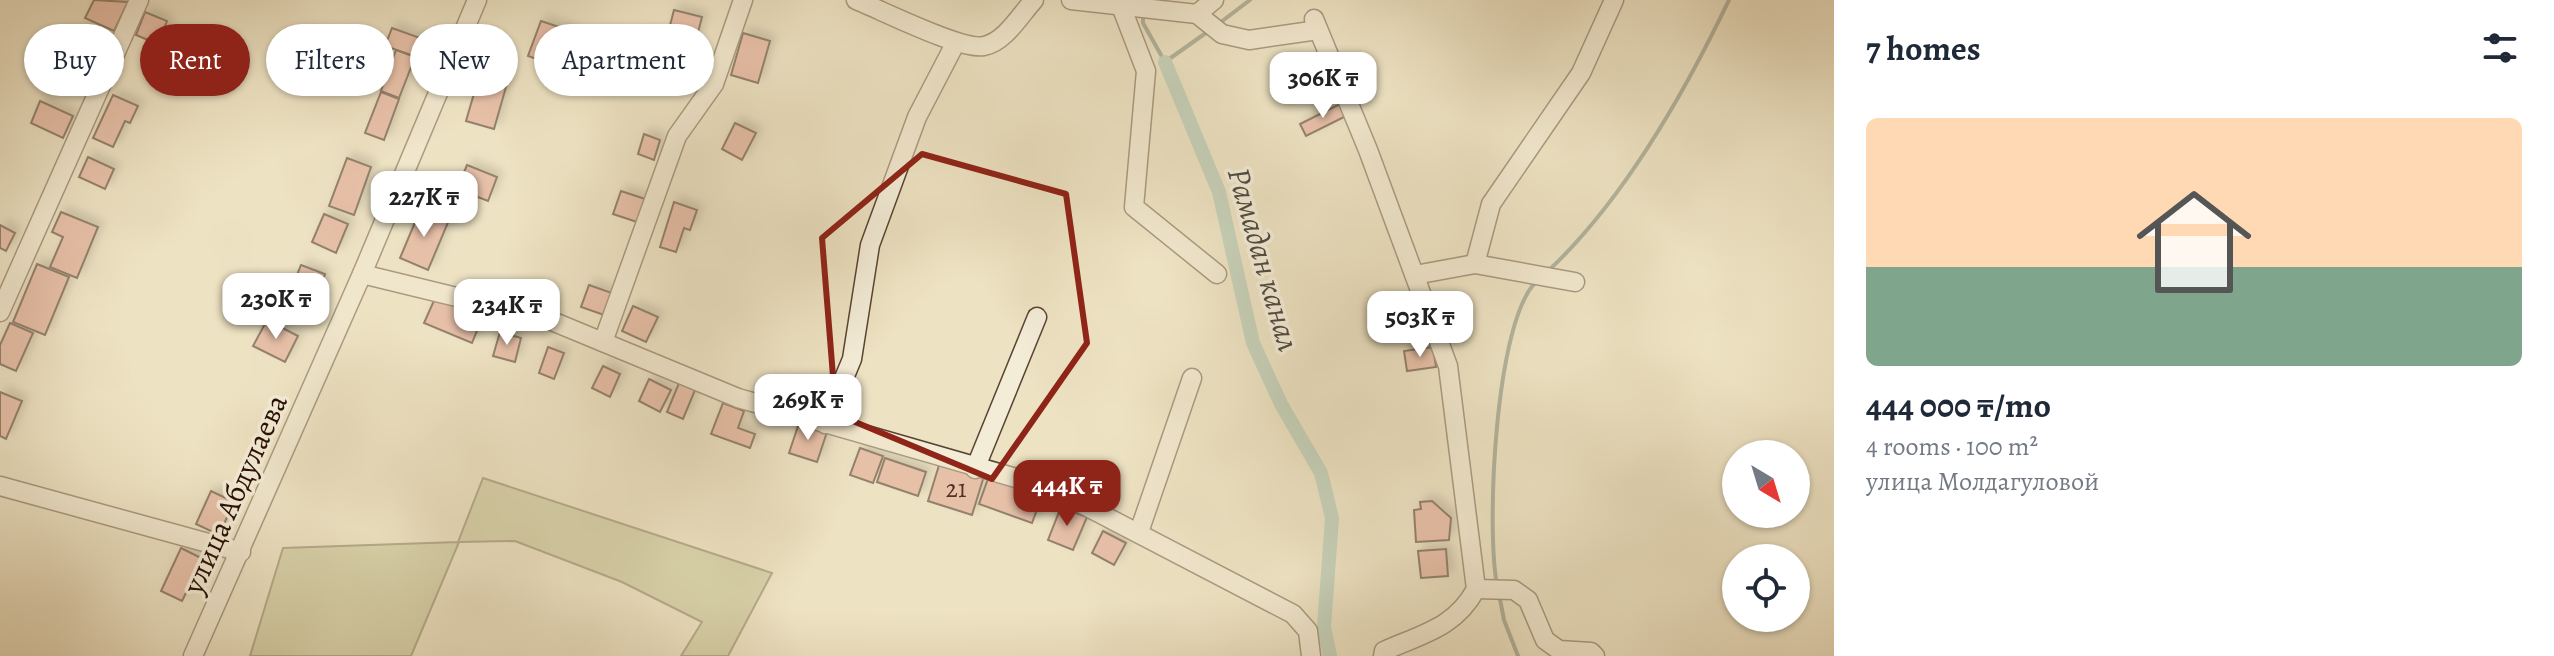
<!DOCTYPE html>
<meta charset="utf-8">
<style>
body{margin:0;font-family:Alegreya,serif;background:#f2f2f3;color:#1f2937;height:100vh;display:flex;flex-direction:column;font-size:30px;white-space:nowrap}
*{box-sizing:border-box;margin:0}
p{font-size:26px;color:#747a83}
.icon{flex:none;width:44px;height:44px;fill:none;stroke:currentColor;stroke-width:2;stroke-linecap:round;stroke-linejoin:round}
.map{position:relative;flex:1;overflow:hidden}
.details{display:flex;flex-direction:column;background:#fff;width:720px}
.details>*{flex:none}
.banner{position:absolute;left:24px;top:24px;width:760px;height:72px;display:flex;gap:16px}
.needle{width:52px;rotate:142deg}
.controls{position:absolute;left:1722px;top:440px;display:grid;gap:16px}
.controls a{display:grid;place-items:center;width:88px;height:88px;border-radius:50%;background:#fff;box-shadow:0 2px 6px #0004;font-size:40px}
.price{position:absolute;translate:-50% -68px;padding:0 18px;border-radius:16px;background:#fff;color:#222;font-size:26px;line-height:52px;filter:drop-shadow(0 2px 4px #0008)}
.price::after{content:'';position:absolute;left:50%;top:48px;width:24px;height:18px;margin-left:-12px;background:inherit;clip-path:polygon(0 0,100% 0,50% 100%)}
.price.selected{background:#8f2418;color:#fff}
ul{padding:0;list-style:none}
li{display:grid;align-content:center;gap:16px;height:424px;padding:0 32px}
li span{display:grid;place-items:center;height:248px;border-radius:12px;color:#555}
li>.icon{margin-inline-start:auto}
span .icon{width:144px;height:144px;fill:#fffc;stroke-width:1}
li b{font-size:34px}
h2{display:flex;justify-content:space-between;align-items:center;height:96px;padding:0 32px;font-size:34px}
.chip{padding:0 28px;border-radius:36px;background:#fff;box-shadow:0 2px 6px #0004;font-size:28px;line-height:72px}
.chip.selected{background:#8f2418;color:#fff}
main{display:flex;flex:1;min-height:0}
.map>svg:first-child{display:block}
</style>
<main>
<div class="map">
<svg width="1834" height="656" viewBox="0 0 1834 656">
<defs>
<filter id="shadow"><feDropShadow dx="5.5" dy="-5.5" stdDeviation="4" flood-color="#0004"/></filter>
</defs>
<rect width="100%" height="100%" fill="#ede2c2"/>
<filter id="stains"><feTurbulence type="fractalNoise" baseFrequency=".0025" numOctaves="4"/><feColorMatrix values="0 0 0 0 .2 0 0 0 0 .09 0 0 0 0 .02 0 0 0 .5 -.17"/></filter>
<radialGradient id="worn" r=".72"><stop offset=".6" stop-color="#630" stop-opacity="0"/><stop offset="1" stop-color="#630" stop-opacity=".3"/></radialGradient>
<polygon fill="#c0c18e" stroke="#746848" stroke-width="2" points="483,478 772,573 728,656 681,656 702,622 622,582 515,541 459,542 411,656 250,656 283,548 458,542"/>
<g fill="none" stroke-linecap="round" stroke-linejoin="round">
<g stroke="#6c786a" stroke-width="4">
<polyline points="1143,12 1143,23 1165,62 1210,30"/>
<polyline points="1217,25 1250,0"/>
<path d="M1548,271C1623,201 1685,92 1729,0"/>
<path d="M1497,585C1486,528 1495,321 1536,282"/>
<polyline points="1499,594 1504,620 1518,656"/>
</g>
<polyline stroke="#99beb0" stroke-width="14" points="1165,62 1219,192 1253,343 1281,404 1321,473 1332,518 1324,627 1330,656"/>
</g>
<g fill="#e09788" stroke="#280e02" stroke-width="2" filter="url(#shadow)">
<polygon points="94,0 128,2 114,31 85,18"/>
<polygon points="674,10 702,17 696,40 668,33"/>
<polygon points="145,12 167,21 163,31 168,33 162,46 136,35"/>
<polygon points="541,21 571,31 559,67 528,56"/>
<polygon points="84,26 110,38 101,59 74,47"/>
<polygon points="392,28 423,39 417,57 385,46"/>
<polygon points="743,33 770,41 758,83 731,75"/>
<polygon points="396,50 415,57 399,98 381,91"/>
<polygon points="480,73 508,80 494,129 466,121"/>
<polygon points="381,92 399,99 384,140 365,133"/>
<polygon points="113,95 138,106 130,123 125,121 113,147 93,138"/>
<polygon points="40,101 73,116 63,138 31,123"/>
<polygon points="1340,104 1346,116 1306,136 1300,124"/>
<polygon points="735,123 756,133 742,160 722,149"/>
<polygon points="644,134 660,140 654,160 638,154"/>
<polygon points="88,157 114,169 105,189 79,177"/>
<polygon points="347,158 371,167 354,215 329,206"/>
<polygon points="467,165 497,177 488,201 457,189"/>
<polygon points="621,191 645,199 637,222 613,214"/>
<polygon points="674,202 697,210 690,230 684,228 676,252 660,247"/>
<polygon points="421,208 449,220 428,270 400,258"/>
<polygon points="61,212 98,227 77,278 50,267 63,237 52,232"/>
<polygon points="324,214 348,224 336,253 312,242"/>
<polygon points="0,225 15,233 6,251 0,248"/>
<polygon points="37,264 69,277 45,335 13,322"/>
<polygon points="301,265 325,274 315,300 291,290"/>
<polygon points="589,285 612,293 604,315 581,307"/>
<polygon points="436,296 483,316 472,343 424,323"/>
<polygon points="633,306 658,317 646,342 622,331"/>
<polygon points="267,320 298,336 285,362 253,346"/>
<polygon points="10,323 33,333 16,371 0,364 0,345"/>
<polygon points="500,332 521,338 515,362 493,356"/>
<polygon points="548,347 564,353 554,379 539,373"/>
<polygon points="1433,347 1436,367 1407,371 1404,351"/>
<polygon points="603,366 620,374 610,397 592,388"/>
<polygon points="649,379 671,390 660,412 639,401"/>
<polygon points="679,383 695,390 683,419 667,412"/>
<polygon points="0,392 22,401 6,439 0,436"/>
<polygon points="723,403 744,411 738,428 755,434 750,448 711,434"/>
<polygon points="799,423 827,432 817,462 789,453"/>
<polygon points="860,448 883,456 873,483 850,475"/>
<polygon points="885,458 926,472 918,496 877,482"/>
<polygon points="940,462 984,476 972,515 928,501"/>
<polygon points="989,476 1042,496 1032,523 979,504"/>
<polygon points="211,491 234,502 219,535 196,524"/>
<polygon points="1432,501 1451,518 1449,540 1416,542 1414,510 1421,509 1420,502"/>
<polygon points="1061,507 1087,517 1073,550 1048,540"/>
<polygon points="1103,531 1126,543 1114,565 1092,553"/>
<polygon points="181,548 203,559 182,601 161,591"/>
<polygon points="1446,549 1448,576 1421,578 1418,551"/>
</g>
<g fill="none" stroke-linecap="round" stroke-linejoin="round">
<defs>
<g id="minor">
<path d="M856,0C881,10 962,51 984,46C1005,42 1021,14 1034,0"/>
<polyline points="1071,0 1197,14 1222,34 1249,40 1318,30"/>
<polyline points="1121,6 1146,71 1134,207 1217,274"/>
<polyline points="1197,14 1214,0"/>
<path d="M1314,19L1368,150L1448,366L1476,589C1455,628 1422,634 1384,651L1383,656"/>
<polyline points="1475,264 1491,204 1581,73 1614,0"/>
<polyline points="362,274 547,319 738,398 1051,488 1293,614 1308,631 1311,656"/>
<polyline points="1415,275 1475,264 1575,282"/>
<polyline points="0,312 139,0"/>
<polyline points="603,342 677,136 714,84 743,0"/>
<polyline points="825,424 852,359 870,245 917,117 956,42"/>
<polyline points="975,469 1037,317"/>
<polyline points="0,486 241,552"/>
<polyline points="1139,532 1192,378"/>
<polyline points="1476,589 1514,590 1528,600 1545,640 1559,650 1591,652 1595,656"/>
<polyline points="193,656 362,274 477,0"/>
</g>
</defs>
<use href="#minor" stroke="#594332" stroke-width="21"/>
<use href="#minor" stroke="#f3ecd7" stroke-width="18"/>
</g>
<path d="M0 0H1834V656H0ZM922,154L1066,194L1087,343L992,479L836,414L822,238Z" fill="#ede2c2" fill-opacity=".55" fill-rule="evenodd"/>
<path fill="none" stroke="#8f2418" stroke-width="6" stroke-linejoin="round" d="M922,154L1066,194L1087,343L992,479L836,414L822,238Z"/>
<g text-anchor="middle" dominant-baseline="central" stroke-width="7" stroke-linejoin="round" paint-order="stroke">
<g font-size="26" fill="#563024">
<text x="956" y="488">21</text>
</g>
<g font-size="30" fill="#280e02" stroke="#f3ecd7">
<text transform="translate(235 494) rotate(-66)">улица Абдулаева</text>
</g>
<g font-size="32" font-style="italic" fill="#504c3f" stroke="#f3ecd7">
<text transform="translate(1264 259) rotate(74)">Рамадан канал</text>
</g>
</g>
<rect width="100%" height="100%" filter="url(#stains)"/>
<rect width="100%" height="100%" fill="url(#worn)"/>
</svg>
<div class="controls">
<a><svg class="needle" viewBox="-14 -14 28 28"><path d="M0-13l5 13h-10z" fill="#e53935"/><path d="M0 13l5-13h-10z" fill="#747a83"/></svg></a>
<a><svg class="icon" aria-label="locate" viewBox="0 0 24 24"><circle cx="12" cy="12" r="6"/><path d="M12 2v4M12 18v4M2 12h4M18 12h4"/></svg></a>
</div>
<b class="price" style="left:1323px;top:120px">306K ₸</b>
<b class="price" style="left:424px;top:239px">227K ₸</b>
<b class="price" style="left:276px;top:341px">230K ₸</b>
<b class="price" style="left:507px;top:347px">234K ₸</b>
<b class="price" style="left:1420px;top:359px">503K ₸</b>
<b class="price" style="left:808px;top:442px">269K ₸</b>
<b class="price selected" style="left:1067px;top:528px">444K ₸</b>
<div class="banner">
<a class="chip">Buy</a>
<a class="chip selected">Rent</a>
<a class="chip">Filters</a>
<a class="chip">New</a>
<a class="chip">Apartment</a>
</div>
</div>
<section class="details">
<h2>7 homes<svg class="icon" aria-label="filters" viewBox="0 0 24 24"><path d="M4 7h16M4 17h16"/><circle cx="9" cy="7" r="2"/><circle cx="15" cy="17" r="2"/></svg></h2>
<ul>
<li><span style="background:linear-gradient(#ffd9b3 60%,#7fa58c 0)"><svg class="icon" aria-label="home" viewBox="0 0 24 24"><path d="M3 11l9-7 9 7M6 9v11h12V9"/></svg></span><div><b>444 000 ₸/mo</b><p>4 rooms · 100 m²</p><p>улица Молдагуловой</p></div></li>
</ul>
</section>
</main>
